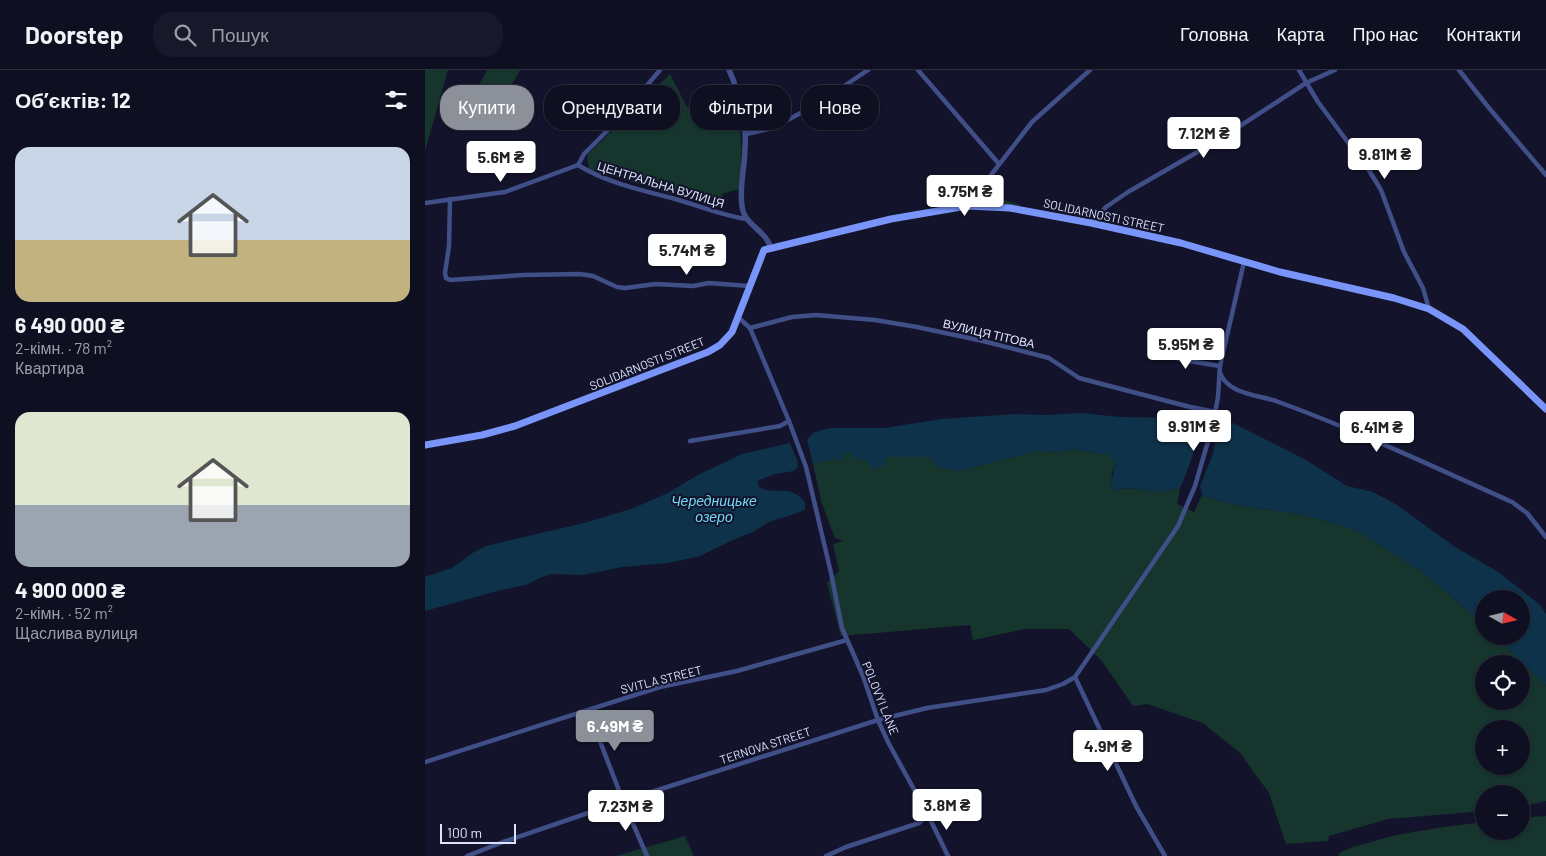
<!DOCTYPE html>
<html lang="uk">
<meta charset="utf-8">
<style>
body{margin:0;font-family:Barlow,sans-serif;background:#171829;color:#f1f3f6;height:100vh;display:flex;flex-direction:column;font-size:19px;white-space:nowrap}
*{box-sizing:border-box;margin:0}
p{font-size:16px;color:#9b9ca5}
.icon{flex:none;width:28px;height:28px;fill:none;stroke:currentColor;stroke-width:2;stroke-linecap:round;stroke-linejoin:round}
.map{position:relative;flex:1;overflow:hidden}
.side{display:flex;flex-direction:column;background:#0e0f20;width:425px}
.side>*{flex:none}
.guide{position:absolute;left:15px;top:15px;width:475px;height:45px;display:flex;gap:10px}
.needle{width:32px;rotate:98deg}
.tools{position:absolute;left:1050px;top:520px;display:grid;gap:10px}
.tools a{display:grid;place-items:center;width:55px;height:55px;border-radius:50%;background:#0e0f20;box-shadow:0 1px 4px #0004,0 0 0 1px #2e2f3e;font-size:25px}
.scale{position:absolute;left:15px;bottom:12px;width:76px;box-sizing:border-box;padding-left:5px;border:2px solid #dee2fe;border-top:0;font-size:14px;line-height:18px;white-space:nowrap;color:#dee2fe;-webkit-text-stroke:4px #13142b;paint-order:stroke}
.price{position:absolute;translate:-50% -42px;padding:0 11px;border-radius:5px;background:#fff;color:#222;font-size:16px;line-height:32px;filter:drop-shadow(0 1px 2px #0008)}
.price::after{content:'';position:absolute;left:50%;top:30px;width:15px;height:11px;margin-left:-8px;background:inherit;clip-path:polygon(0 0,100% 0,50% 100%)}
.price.on{background:#8c9099;color:#fff}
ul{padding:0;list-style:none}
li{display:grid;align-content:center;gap:10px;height:265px;padding:0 15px}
li span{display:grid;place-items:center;height:155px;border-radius:15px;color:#555}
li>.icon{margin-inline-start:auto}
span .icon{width:90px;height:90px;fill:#fffc;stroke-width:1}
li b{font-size:21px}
h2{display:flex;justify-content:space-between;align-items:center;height:60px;padding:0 15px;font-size:21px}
.chip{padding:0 18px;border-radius:20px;background:#0e0f20;box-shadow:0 1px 4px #0004,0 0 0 1px #2e2f3e;font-size:18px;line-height:45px}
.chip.on{background:#8c9099;color:#fff}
header{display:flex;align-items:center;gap:30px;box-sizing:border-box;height:70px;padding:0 25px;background:#0e0f20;border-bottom:1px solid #2e2f3e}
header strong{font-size:24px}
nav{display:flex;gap:28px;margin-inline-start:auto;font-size:18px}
.search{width:350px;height:45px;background:#171829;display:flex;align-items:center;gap:12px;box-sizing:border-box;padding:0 18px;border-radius:20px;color:#9b9ca5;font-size:19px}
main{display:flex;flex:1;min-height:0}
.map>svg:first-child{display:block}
</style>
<header>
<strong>Doorstep</strong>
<div class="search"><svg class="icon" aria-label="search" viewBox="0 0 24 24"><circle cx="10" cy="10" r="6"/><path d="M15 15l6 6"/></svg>Пошук</div>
<nav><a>Головна</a><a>Карта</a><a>Про нас</a><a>Контакти</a></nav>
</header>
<main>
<section class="side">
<h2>Об’єктів: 12<svg class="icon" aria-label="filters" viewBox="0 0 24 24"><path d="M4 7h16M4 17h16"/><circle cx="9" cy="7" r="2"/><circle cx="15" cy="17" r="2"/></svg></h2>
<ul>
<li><span style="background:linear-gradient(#c9d6e8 60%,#c2b280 0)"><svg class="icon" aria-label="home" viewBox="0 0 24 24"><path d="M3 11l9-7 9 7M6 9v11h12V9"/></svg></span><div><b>6 490 000 ₴</b><p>2-кімн. · 78 m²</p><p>Квартира</p></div></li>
<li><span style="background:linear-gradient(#dfe7d0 60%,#9aa5b1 0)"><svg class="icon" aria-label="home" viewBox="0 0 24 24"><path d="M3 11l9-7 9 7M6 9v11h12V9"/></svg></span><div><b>4 900 000 ₴</b><p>2-кімн. · 52 m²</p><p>Щаслива вулиця</p></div></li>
</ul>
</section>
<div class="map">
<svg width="1121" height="786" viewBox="0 0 1121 786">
<rect width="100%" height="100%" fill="#13142b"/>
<g fill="#16352d" fill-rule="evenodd">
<polygon points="0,0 23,0 0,81"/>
<polygon points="62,0 95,0 75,36 50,22"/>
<path d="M245,4L262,37L310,25C316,59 319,85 314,119L297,124L295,138L164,99L162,85Z"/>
<polygon points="563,112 579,130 595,135 594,137 551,133 554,124 558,122 563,124 566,121 561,115"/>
<path d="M648,379L685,385L690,393L687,404L686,420L703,418L738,422L755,418L752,434L769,442L777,425L810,435L875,444L919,456L936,463L996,501L1059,554V566H1071L1121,616V731L1096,737V724H1059V741L963,749L904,766L903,771L861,774L844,723L815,683L778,653L722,634L708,636L677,591L644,559H600L548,570L545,555L416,566L402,513L414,501L408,474L418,471L410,468L397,434L388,394L408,388L418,390L417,385L426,382L461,387H505L534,401L612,381L638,382ZM1059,594H1096V631H1059ZM1059,659H1096V696H1059Z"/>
<path d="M1121,746V786H915L913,784C922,778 932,776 943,773C980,761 1020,757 1059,752V761H1096V748Z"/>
<polygon points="260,766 269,786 191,786"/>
</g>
<g fill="#0e3249">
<path d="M656,343L695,347L758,348L771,351C774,372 764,398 755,418L738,422L703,418L685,420L690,393L685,385L648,379L638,382L612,381L534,401L512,397L505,387H462L459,395L447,400L441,389L431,390L426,382L417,385L419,391L408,389L388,394L382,370L388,363L396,360L406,358H460L516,349L591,344L618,345Z"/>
<polygon points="800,349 881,390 922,416 948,422 972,435 1030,477 1072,501 1114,534 1121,544 1121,616 1071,566 1096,566 1096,529 1059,529 1059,554 996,501 936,463 919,456 875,444 810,435 777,425 775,416 788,384 792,359"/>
<path d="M365,373L372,390L373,396L369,401L350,404L332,411L334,417C349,426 365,413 380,432V439L375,442L344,452L328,462L310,469L275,486L243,493L197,497L158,505L126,504L115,508L101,515L76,520L0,541V507L27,498L49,482L61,476L159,453L206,439L243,423L273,405L317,384Z"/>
</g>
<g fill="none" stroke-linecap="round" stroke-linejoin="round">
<g stroke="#404f88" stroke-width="4.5">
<polyline points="493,0 574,94"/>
<polyline points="874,0 893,32 945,102 956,120 979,182 998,218 1004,239"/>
<polyline points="1034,0 1064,38 1121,105"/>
<polyline points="321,64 348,58 394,33 443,0"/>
<path d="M153,95C180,112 216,120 247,128C272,135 295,145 321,149"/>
<polyline points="153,95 159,84 192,51 235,0"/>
<polyline points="25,129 24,176 20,203 21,208 25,210 99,205 155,204 168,206 192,217 200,218 231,214 268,216 284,213 324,216"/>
<polyline points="0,133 80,122 153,95"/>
<polyline points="542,136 607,52 665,0"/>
<polyline points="666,153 681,137 703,122 795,69 881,13 910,0"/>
<polyline points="314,248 325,258 364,351 381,397 406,503 417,558 438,606 453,650 463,672 503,745 523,786"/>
<polyline points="325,258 367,247 391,245 450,250 492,257 558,271 624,288 654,308 765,337 791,342"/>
<polyline points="731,283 764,291 795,296"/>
<path d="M795,303C803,324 833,325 851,331C931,360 1009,397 1087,432L1102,443L1121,467"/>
<polyline points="265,371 355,356 364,351"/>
<polyline points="650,607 711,736 740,786"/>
<polyline points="163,640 198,731 222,786"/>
<polyline points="0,692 235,617 312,601 422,570"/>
<polyline points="42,786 78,772 198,731 453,650 502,638 621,620 638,614 650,607 753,456 770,416 788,354 793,327 795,296 819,192"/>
<polyline points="401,786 421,777 494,753 503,745"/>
</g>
<path stroke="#404f88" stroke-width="5.5" d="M304,0C315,25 322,51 320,78C320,97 314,117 317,136C319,156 342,160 346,179"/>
<polyline stroke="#7995fa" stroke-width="7" points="0,375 57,365 90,356 283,282 295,275 307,262 339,180 466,149 542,136 585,138 666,153 756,173 855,202 969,228 1004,239 1038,259 1121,339"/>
</g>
<g text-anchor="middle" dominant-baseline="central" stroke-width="4" stroke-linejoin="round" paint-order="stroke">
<g font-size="12" fill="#dee2fe" stroke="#13142b">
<text transform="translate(236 114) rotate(17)">ЦЕНТРАЛЬНА ВУЛИЦЯ</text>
<text transform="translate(679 145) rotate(12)">SOLIDARNOSTI STREET</text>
<text transform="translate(564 263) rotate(13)">ВУЛИЦЯ ТІТОВА</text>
<text transform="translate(222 293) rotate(-22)">SOLIDARNOSTI STREET</text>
<text transform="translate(236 609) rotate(-14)">SVITLA STREET</text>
<text transform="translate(456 628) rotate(68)">POLOVYI LANE</text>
<text transform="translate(340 675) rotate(-18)">TERNOVA STREET</text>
</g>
<g font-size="14" font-style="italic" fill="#71dbf9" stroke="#13142b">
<text x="289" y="430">Чередницьке<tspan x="289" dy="16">озеро</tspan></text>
</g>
</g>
</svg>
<div class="tools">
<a><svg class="needle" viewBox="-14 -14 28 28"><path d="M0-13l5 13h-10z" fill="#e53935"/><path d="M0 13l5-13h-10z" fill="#9b9ca5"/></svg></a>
<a><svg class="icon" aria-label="locate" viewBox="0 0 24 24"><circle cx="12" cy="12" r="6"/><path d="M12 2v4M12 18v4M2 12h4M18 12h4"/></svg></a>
<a>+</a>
<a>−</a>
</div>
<div class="scale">100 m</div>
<b class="price" style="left:779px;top:89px">7.12M ₴</b>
<b class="price" style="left:960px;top:110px">9.81M ₴</b>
<b class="price" style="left:76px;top:113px">5.6M ₴</b>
<b class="price" style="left:540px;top:147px">9.75M ₴</b>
<b class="price" style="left:262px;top:206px">5.74M ₴</b>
<b class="price" style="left:761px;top:300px">5.95M ₴</b>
<b class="price" style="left:769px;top:382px">9.91M ₴</b>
<b class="price" style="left:952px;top:383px">6.41M ₴</b>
<b class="price on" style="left:190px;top:682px">6.49M ₴</b>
<b class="price" style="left:683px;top:702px">4.9M ₴</b>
<b class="price" style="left:522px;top:761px">3.8M ₴</b>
<b class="price" style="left:201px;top:762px">7.23M ₴</b>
<div class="guide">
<a class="chip on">Купити</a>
<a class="chip">Орендувати</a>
<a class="chip">Фільтри</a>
<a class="chip">Нове</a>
</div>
</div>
</main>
